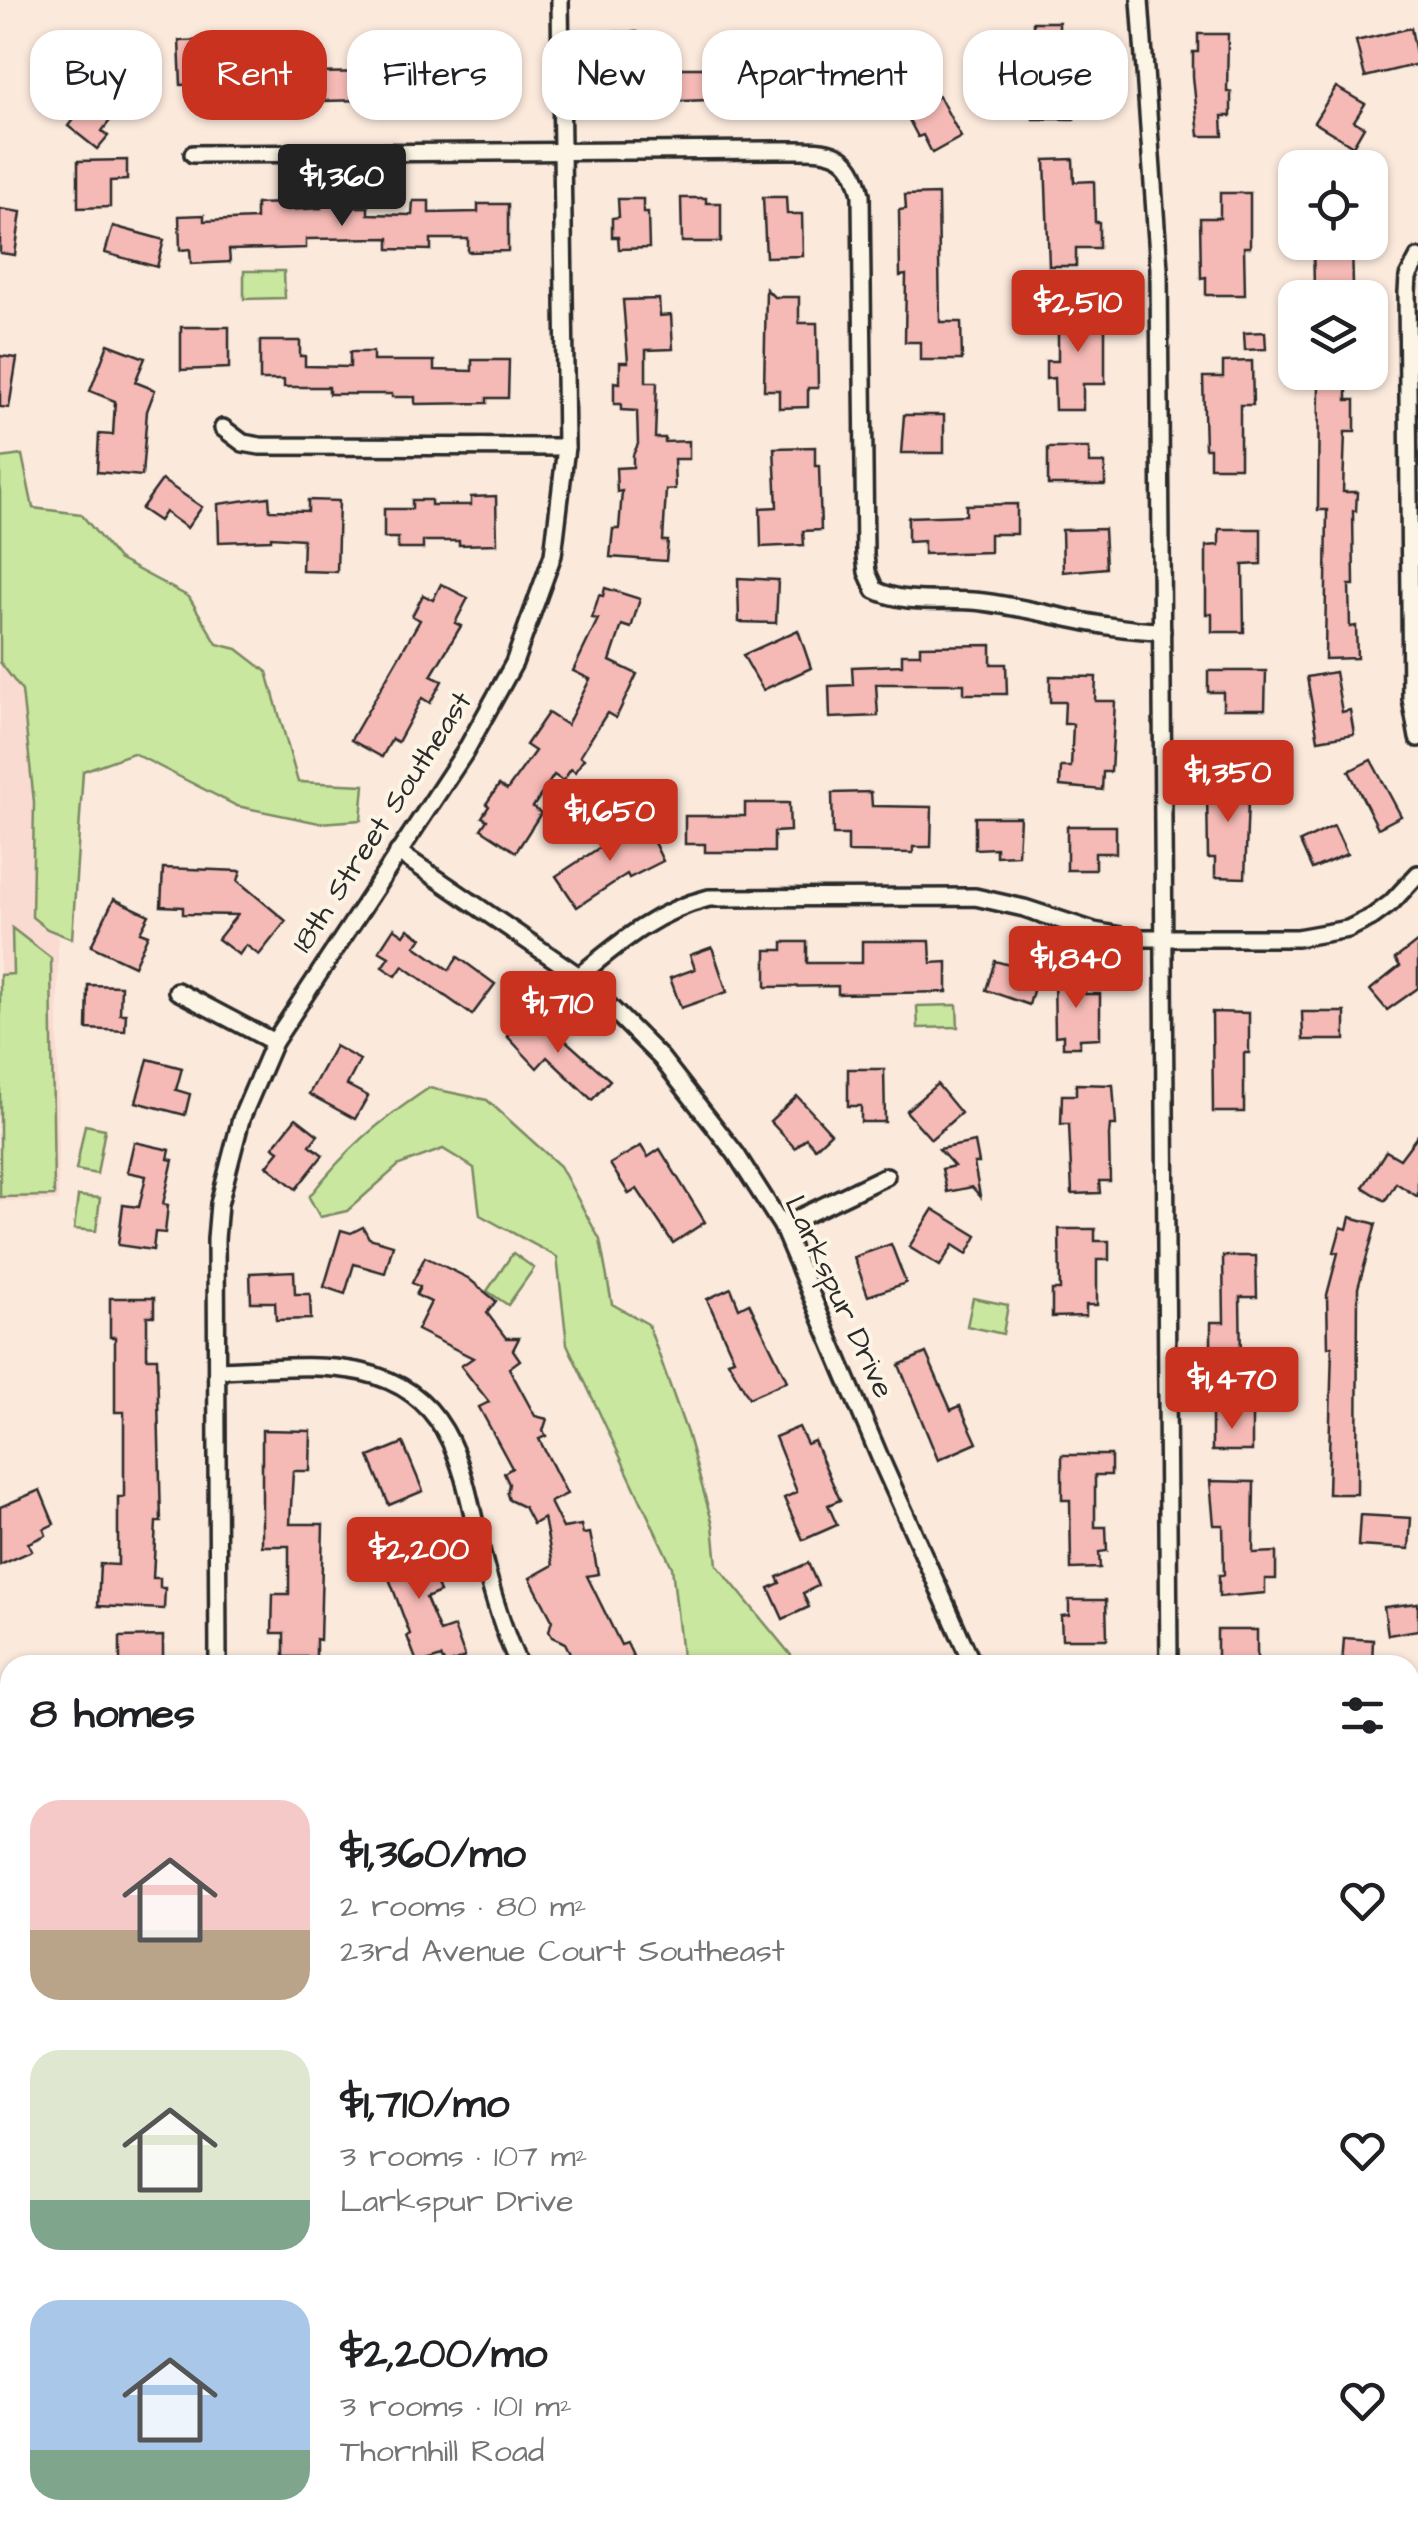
<!DOCTYPE html>
<meta charset="utf-8">
<style>
body{margin:0;font-family:"Architects Daughter",sans-serif;background:#f6f6f6;color:#202124;height:100vh;display:flex;flex-direction:column;font-size:38px;white-space:nowrap}
*{box-sizing:border-box;margin:0}
p{font-size:32px;color:#757577}
.icon{flex:none;width:55px;height:55px;fill:none;stroke:currentColor;stroke-width:2;stroke-linecap:round;stroke-linejoin:round}
.map{position:relative;flex:1;overflow:hidden}
.drawer{position:absolute;left:0px;top:1655px;width:1420px;height:892px;display:flex;flex-direction:column;background:#fff;border-radius:30px 30px 0 0;box-shadow:0 2px 8px #0004}
.drawer>*{flex:none}
.top-card{position:absolute;left:30px;top:30px;width:1360px;height:90px;display:flex;gap:20px}
.fabs{position:absolute;left:1278px;top:150px;display:grid;gap:20px}
.fabs a{display:grid;place-items:center;width:110px;height:110px;border-radius:20px;background:#fff;box-shadow:0 2px 8px #0004;font-size:50px}
.price{position:absolute;translate:-50% -85px;padding:0 22px;border-radius:10px;background:#c8321e;color:#fff;font-size:32px;line-height:65px;filter:drop-shadow(0 2px 5px #0008)}
.price::after{content:'';position:absolute;left:50%;top:60px;width:30px;height:22px;margin-left:-15px;background:inherit;clip-path:polygon(0 0,100% 0,50% 100%)}
.price.on{background:#222;color:#fff}
ul{padding:0;list-style:none}
li{display:flex;align-items:center;gap:30px;height:250px;padding:0 30px}
li span{display:grid;place-items:center;flex:none;width:280px;height:200px;border-radius:30px;color:#555}
li>.icon{margin-inline-start:auto}
span .icon{width:120px;height:120px;fill:#fffc;stroke-width:1}
li b{font-size:42px}
h2{display:flex;justify-content:space-between;align-items:center;height:120px;padding:0 30px;font-size:42px}
.pill{padding:0 35px;border-radius:30px;background:#fff;box-shadow:0 2px 8px #0004;font-size:35px;line-height:90px}
.pill.on{background:#c8321e;color:#fff}
.map>svg:first-child{display:block}
</style>
<div class="map">
<svg width="1418" height="2546" viewBox="0 0 1418 2546">
<rect width="100%" height="100%" fill="#fbe9dc"/>
<filter id="ink" filterUnits="userSpaceOnUse"><feTurbulence type="fractalNoise" baseFrequency=".01" numOctaves="2"/><feDisplacementMap in="SourceGraphic" scale="20" xChannelSelector="R" yChannelSelector="G"/><feConvolveMatrix kernelMatrix="1 2 1 2 8 2 1 2 1" color-interpolation-filters="sRGB"/></filter>
<g filter="url(#ink)">
<rect fill="#fadbd1" x="0" y="582" width="58" height="619"/>
<g fill="#c9e79e" stroke="#7a8964" stroke-width="2.5">
<polygon points="244,271 284,271 285,298 244,299"/>
<polygon points="22,455 33,508 81,514 118,559 189,597 217,644 237,649 267,672 298,782 364,785 361,820 319,823 237,806 133,753 83,771 72,939 47,929 32,917 34,802 22,691 0,662 0,458"/>
<polygon points="12,928 51,958 54,1196 0,1197 0,975 13,974"/>
<polygon points="957,1005 958,1027 918,1028 917,1006"/>
<path d="M429,1088L487,1100L560,1166L600,1240L612,1304L648,1324L687,1433L713,1525L717,1565L799,1665H683L672,1567L567,1344L557,1257L480,1215L474,1168L443,1149L399,1165L347,1211L320,1217L309,1197C347,1148 378,1122 429,1088Z"/>
<polygon points="85,1125 105,1129 97,1174 76,1170"/>
<polygon points="78,1196 100,1198 96,1231 74,1229"/>
<polygon points="513,1253 534,1268 508,1305 487,1291"/>
<polygon points="973,1298 1008,1305 1003,1334 967,1326"/>
</g>
<g fill="#f6bab6" stroke="#2b2b2b" stroke-width="2.5">
<polygon points="1033,22 1059,22 1059,38 1081,38 1083,102 1074,102 1074,119 1033,119"/>
<polygon points="1411,28 1418,64 1365,77 1356,41"/>
<polygon points="614,32 637,32 637,51 655,50 656,68 757,68 756,55 816,53 815,43 858,40 861,78 806,83 806,103 782,103 781,82 727,83 727,94 708,94 708,100 632,103 632,90 615,91"/>
<polygon points="1198,34 1228,34 1227,92 1231,92 1231,116 1222,116 1223,136 1199,136 1193,76 1193,52 1198,52"/>
<polygon points="144,36 157,59 138,69 147,86 129,96 102,131 108,136 97,149 68,126 109,72 102,59"/>
<polygon points="896,38 927,48 905,114 896,97 879,92"/>
<polygon points="208,40 208,48 226,48 227,71 265,71 265,63 300,63 300,73 392,72 392,64 455,63 455,58 501,59 500,92 476,92 476,106 412,106 412,99 276,102 276,107 244,106 244,92 200,93 200,84 181,85 179,41"/>
<polygon points="1336,87 1365,104 1354,121 1364,127 1353,146 1314,122"/>
<polygon points="939,96 961,137 932,153 923,135 918,137 906,114"/>
<polygon points="1073,159 1074,182 1094,181 1095,222 1099,222 1099,248 1076,248 1076,266 1049,266 1045,160"/>
<polygon points="127,160 127,180 110,181 110,207 78,208 78,161"/>
<polygon points="1220,193 1250,193 1250,247 1244,247 1245,295 1206,295 1206,277 1201,278 1200,218 1220,218"/>
<polygon points="938,194 940,322 961,322 962,360 920,360 920,342 905,342 906,275 900,276 899,210 906,209 905,195"/>
<polygon points="763,197 786,197 787,214 802,214 803,256 766,257"/>
<polygon points="321,198 343,198 343,207 368,207 368,214 412,215 413,201 429,201 429,213 478,212 478,204 508,204 508,251 468,252 468,239 431,239 431,250 389,249 389,238 306,239 306,248 229,250 230,262 191,264 190,249 180,250 179,216 204,215 204,221 256,219 256,204 287,203 287,210 321,208"/>
<polygon points="681,198 706,198 706,203 721,203 721,242 682,242"/>
<polygon points="618,199 643,199 643,213 648,213 649,248 619,249 618,237 612,237 612,218 619,217"/>
<polygon points="0,209 21,212 15,255 0,253"/>
<polygon points="113,226 164,240 157,267 105,253"/>
<polygon points="1313,242 1352,242 1353,286 1314,286"/>
<polygon points="766,289 774,297 799,297 799,323 817,323 818,388 808,388 808,407 779,408 779,390 764,390"/>
<polygon points="659,299 660,316 671,315 673,349 646,350 646,382 657,382 655,438 665,438 665,442 689,441 689,459 674,459 675,489 666,490 663,541 668,541 666,561 610,557 613,529 619,529 622,491 617,492 616,468 633,467 633,455 638,444 637,411 621,410 621,404 614,404 614,382 620,383 620,362 628,362 623,300"/>
<polygon points="1064,302 1095,302 1095,321 1105,321 1105,384 1083,384 1083,410 1055,410 1054,378 1046,379 1046,361 1058,361 1058,321 1064,321"/>
<polygon points="181,327 229,327 229,368 181,370"/>
<polygon points="1265,332 1266,349 1245,350 1244,333"/>
<polygon points="260,341 300,341 300,356 305,356 305,366 350,367 350,352 373,352 373,361 434,361 434,370 472,371 472,360 509,360 508,398 487,398 487,403 415,404 415,397 392,397 392,394 329,394 329,387 284,387 284,380 260,380"/>
<polygon points="108,344 145,358 135,382 155,390 147,411 142,476 97,472 99,434 113,435 115,401 90,391"/>
<polygon points="0,356 17,358 9,408 0,407"/>
<polygon points="1252,361 1253,405 1240,405 1240,467 1210,467 1210,448 1205,448 1203,377 1223,377 1223,362"/>
<polygon points="1319,379 1347,379 1347,400 1355,400 1355,432 1345,432 1343,492 1357,492 1356,511 1353,511 1354,585 1349,585 1350,627 1356,626 1357,658 1325,659 1327,510 1318,510"/>
<polygon points="904,415 944,415 944,453 901,453"/>
<polygon points="815,447 815,466 819,466 821,530 803,531 804,545 761,547 760,508 777,507 774,448"/>
<polygon points="1048,448 1089,448 1089,463 1105,463 1105,485 1048,485"/>
<polygon points="162,480 202,507 187,528 165,512 159,521 141,509"/>
<polygon points="496,496 497,544 459,545 459,541 423,541 423,549 398,549 398,538 384,538 384,509 412,509 412,500 431,500 431,505 471,505 471,497"/>
<polygon points="269,497 270,510 308,511 308,500 339,501 337,572 302,571 303,539 271,537 271,540 219,542 218,504"/>
<polygon points="1017,504 1017,534 990,534 990,552 924,554 924,541 908,542 908,517 966,515 966,505"/>
<polygon points="1104,529 1106,568 1063,572 1062,530"/>
<polygon points="1219,529 1261,529 1261,564 1243,565 1244,632 1212,632 1212,614 1206,614 1206,546 1219,545"/>
<polygon points="738,578 778,580 776,623 739,622"/>
<polygon points="441,584 468,598 455,623 461,626 431,676 442,681 430,703 422,698 398,742 392,739 382,757 351,740 420,620 412,616 423,595 433,600"/>
<polygon points="605,588 640,599 631,628 622,625 610,661 637,674 616,718 607,713 580,756 584,759 575,772 571,769 563,781 554,775 533,807 541,813 516,852 481,829 487,820 482,817 489,806 486,804 499,785 507,790 535,751 526,745 548,713 567,725 590,679 573,671 598,619 592,618 599,595 603,596"/>
<polygon points="798,630 811,668 763,690 743,655"/>
<polygon points="991,645 991,664 1006,664 1007,694 964,694 964,684 876,684 878,716 830,718 829,686 853,685 852,667 902,665 902,654 920,654 920,646"/>
<polygon points="1208,671 1266,671 1265,709 1223,709 1223,692 1208,692"/>
<polygon points="1335,672 1342,712 1350,710 1354,734 1318,740 1307,677"/>
<polygon points="1050,676 1096,677 1095,701 1115,701 1111,772 1103,772 1102,790 1060,786 1061,767 1071,767 1073,724 1064,724 1065,702 1050,702"/>
<polygon points="1371,760 1401,816 1378,828 1349,771"/>
<polygon points="1214,775 1249,775 1245,878 1215,877 1215,858 1208,858 1207,791 1214,791"/>
<polygon points="871,792 872,806 932,807 931,847 913,847 913,853 848,852 848,835 833,835 832,793"/>
<polygon points="745,803 789,803 790,831 774,832 774,852 705,852 705,844 685,844 685,816 745,816"/>
<polygon points="975,817 1020,817 1018,855 996,856 996,848 975,849"/>
<polygon points="622,824 627,835 646,826 663,861 629,878 627,874 577,907 556,876 611,840 606,831"/>
<polygon points="1067,826 1116,826 1116,853 1095,853 1095,870 1067,870"/>
<polygon points="1334,826 1347,854 1312,869 1300,842"/>
<polygon points="163,868 241,871 238,881 286,921 259,955 246,945 239,955 218,939 237,915 183,914 183,907 161,906"/>
<polygon points="114,899 149,915 140,932 148,935 134,966 91,946"/>
<polygon points="394,928 404,935 408,929 422,938 415,946 449,970 458,957 495,984 472,1015 403,966 396,976 382,967 389,957 379,951"/>
<polygon points="862,941 930,941 931,963 947,962 947,992 838,994 838,986 766,987 766,950 783,950 783,942 807,942 807,963 862,963"/>
<polygon points="1418,941 1418,988 1387,1010 1370,990 1400,966 1395,959"/>
<polygon points="712,947 727,992 681,1008 670,978 695,969 690,955"/>
<polygon points="1015,958 1040,966 1029,1005 986,990 995,961 1013,966"/>
<polygon points="1084,976 1085,994 1100,994 1100,1038 1080,1039 1080,1047 1063,1047 1063,1035 1055,1036 1054,977"/>
<polygon points="88,985 121,986 120,1014 126,1014 125,1031 87,1029"/>
<polygon points="1212,1012 1249,1013 1249,1053 1244,1053 1244,1112 1213,1112"/>
<polygon points="1302,1012 1345,1012 1345,1040 1303,1040"/>
<polygon points="524,1017 540,1031 547,1024 610,1080 592,1100 547,1057 537,1068 507,1036"/>
<polygon points="335,1046 360,1060 347,1085 368,1096 355,1119 309,1094"/>
<polygon points="148,1059 182,1068 176,1090 190,1094 185,1115 136,1102"/>
<polygon points="848,1069 884,1069 885,1122 861,1122 861,1106 848,1106"/>
<polygon points="937,1084 961,1113 931,1139 906,1111"/>
<polygon points="1076,1084 1113,1085 1116,1125 1110,1125 1109,1135 1110,1181 1099,1181 1100,1193 1072,1194 1069,1124 1061,1124 1062,1095 1076,1095"/>
<polygon points="797,1096 831,1133 815,1148 806,1138 795,1148 770,1121"/>
<polygon points="296,1118 318,1135 310,1145 323,1155 296,1189 267,1166 279,1151 273,1147"/>
<polygon points="1418,1135 1418,1197 1396,1183 1385,1201 1363,1187 1386,1151 1400,1159"/>
<polygon points="134,1142 170,1150 168,1159 173,1160 163,1204 168,1205 165,1233 155,1232 153,1250 118,1245 123,1205 139,1207 146,1176 127,1172"/>
<polygon points="975,1142 979,1163 974,1163 980,1196 972,1187 947,1192 942,1169 954,1166 939,1149"/>
<polygon points="641,1146 648,1157 660,1149 705,1222 673,1243 637,1189 629,1194 610,1164"/>
<polygon points="933,1209 977,1236 967,1254 953,1245 940,1266 909,1247"/>
<polygon points="1350,1217 1376,1224 1358,1288 1357,1494 1328,1494 1332,1346 1328,1347 1327,1295 1338,1253 1334,1252 1341,1227 1347,1229"/>
<polygon points="363,1227 369,1238 393,1245 385,1273 354,1264 345,1294 324,1287 341,1230 351,1233"/>
<polygon points="1059,1229 1095,1229 1095,1241 1109,1241 1109,1260 1097,1260 1097,1305 1086,1305 1086,1316 1052,1317 1052,1290 1060,1290"/>
<polygon points="891,1244 906,1283 868,1296 854,1257"/>
<polygon points="1223,1256 1256,1256 1257,1297 1240,1297 1241,1362 1211,1363 1211,1322 1224,1322"/>
<polygon points="425,1257 468,1278 496,1301 487,1313 506,1338 519,1338 513,1350 520,1360 509,1368 535,1416 547,1419 543,1431 546,1436 539,1439 567,1494 550,1502 563,1528 581,1525 583,1534 590,1533 598,1574 587,1576 621,1645 627,1643 637,1665 576,1665 565,1643 552,1637 549,1631 552,1620 530,1578 553,1565 544,1518 533,1524 524,1507 509,1500 507,1494 509,1484 504,1473 512,1468 479,1407 489,1402 461,1366 473,1358 417,1330 431,1302 416,1295 420,1287 412,1283"/>
<polygon points="294,1271 295,1294 310,1294 311,1319 276,1320 275,1302 251,1302 250,1273"/>
<polygon points="731,1288 739,1308 749,1303 787,1381 749,1398 728,1361 734,1359 707,1299"/>
<polygon points="110,1298 154,1298 154,1316 147,1316 147,1358 157,1358 161,1522 156,1522 153,1578 160,1578 160,1588 165,1588 164,1609 98,1606 100,1564 118,1565 118,1497 124,1497 124,1412 115,1412 115,1337 110,1337"/>
<polygon points="926,1353 951,1410 960,1406 977,1443 938,1460 899,1365"/>
<rect x="1212" y="1413" width="40" height="38"/>
<polygon points="799,1427 807,1444 814,1441 840,1500 828,1505 837,1525 803,1540 784,1498 797,1492 775,1437"/>
<polygon points="262,1430 311,1431 310,1471 293,1471 290,1524 323,1524 320,1640 316,1639 316,1657 284,1657 284,1633 272,1633 273,1594 289,1594 289,1546 262,1546"/>
<polygon points="403,1443 423,1491 389,1505 369,1457"/>
<polygon points="1062,1455 1111,1455 1111,1475 1095,1475 1095,1527 1106,1527 1107,1551 1099,1552 1100,1568 1071,1569 1070,1500 1062,1500"/>
<polygon points="1210,1481 1254,1482 1253,1553 1276,1552 1276,1579 1265,1579 1265,1593 1219,1597 1219,1575 1224,1575 1223,1525 1214,1525"/>
<polygon points="40,1490 54,1524 44,1529 46,1535 28,1543 32,1551 0,1565 0,1507"/>
<polygon points="1360,1515 1411,1518 1409,1549 1358,1546"/>
<polygon points="417,1535 440,1592 426,1598 440,1632 454,1627 465,1657 446,1665 441,1657 418,1665 407,1636 410,1634 378,1549"/>
<polygon points="808,1563 818,1586 803,1593 809,1607 783,1619 769,1588 780,1583 777,1577"/>
<polygon points="1069,1600 1106,1600 1107,1639 1062,1639 1061,1616 1069,1615"/>
<polygon points="1418,1603 1418,1630 1388,1635 1384,1607"/>
<rect x="1217" y="1630" width="40" height="35"/>
<polygon points="163,1636 163,1665 120,1665 120,1637"/>
<polygon points="1344,1638 1373,1640 1372,1665 1342,1665"/>
</g>
<g fill="none" stroke-linecap="round" stroke-linejoin="round">
<defs>
<g id="minor">
<polyline points="1140,0 1159,269 1169,1665"/>
<path d="M193,154L774,150C819,151 851,142 861,195L865,555L867,572L875,590C907,606 949,597 983,602C1045,610 1099,630 1162,631"/>
<polyline points="1418,258 1408,277 1407,292 1411,699 1418,738"/>
<polyline points="223,428 243,443 260,446 566,447"/>
<polyline points="398,852 579,976 661,1058 736,1154 782,1226 881,1460 973,1665"/>
<path d="M579,976C620,942 656,911 709,898L975,897L1024,908L1094,931L1132,938H1297L1348,929L1372,917L1391,903L1418,874"/>
<polyline points="177,991 274,1042"/>
<polyline points="782,1226 886,1176"/>
<path d="M217,1370C263,1369 316,1362 362,1372C451,1392 462,1466 479,1542C489,1583 501,1627 519,1665"/>
<polyline points="218,1665 216,1239 219,1204 241,1119 274,1042 465,752 514,663 553,555 566,447 560,0"/>
<polyline points="1410,2434 1418,2434"/>
<polyline points="0,2522 10,2522"/>
<polyline points="48,2538 48,2546"/>
</g>
</defs>
<use href="#minor" stroke="#2b2b2b" stroke-width="22"/>
<use href="#minor" stroke="#fcf5e5" stroke-width="15"/>
</g>
</g>
<g text-anchor="middle" dominant-baseline="central" stroke-width="8" stroke-linejoin="round" paint-order="stroke">
<g font-size="30" fill="#2b2b2b" stroke="#fcf5e5">
<text transform="translate(382 822) rotate(-57)">18th Street Southeast</text>
<text transform="translate(839 1297) rotate(65)">Larkspur Drive</text>
</g>
</g>
</svg>
<div class="fabs">
<a><svg class="icon" aria-label="locate" viewBox="0 0 24 24"><circle cx="12" cy="12" r="6"/><path d="M12 2v4M12 18v4M2 12h4M18 12h4"/></svg></a>
<a><svg class="icon" aria-label="layers" viewBox="0 0 24 24"><path d="M12 4l9 5-9 5-9-5zM3 14l9 5 9-5"/></svg></a>
</div>
<b class="price on" style="left:342px;top:229px">$1,360</b>
<b class="price" style="left:1078px;top:355px">$2,510</b>
<b class="price" style="left:1228px;top:825px">$1,350</b>
<b class="price" style="left:610px;top:864px">$1,650</b>
<b class="price" style="left:1076px;top:1011px">$1,840</b>
<b class="price" style="left:558px;top:1056px">$1,710</b>
<b class="price" style="left:1232px;top:1432px">$1,470</b>
<b class="price" style="left:419px;top:1602px">$2,200</b>
<div class="top-card">
<a class="pill">Buy</a>
<a class="pill on">Rent</a>
<a class="pill">Filters</a>
<a class="pill">New</a>
<a class="pill">Apartment</a>
<a class="pill">House</a>
</div>
<section class="drawer">
<h2>8 homes<svg class="icon" aria-label="filters" viewBox="0 0 24 24"><path d="M4 7h16M4 17h16"/><circle cx="9" cy="7" r="2"/><circle cx="15" cy="17" r="2"/></svg></h2>
<ul>
<li><span style="background:linear-gradient(#f6c9c9 65%,#b9a48a 0)"><svg class="icon" aria-label="home" viewBox="0 0 24 24"><path d="M3 11l9-7 9 7M6 9v11h12V9"/></svg></span><div><b>$1,360/mo</b><p>2 rooms · 80 m²</p><p>23rd Avenue Court Southeast</p></div><svg class="icon" aria-label="heart" viewBox="0 0 24 24"><path d="M12 20l-8-8c-3-5 5-10 8-4 3-6 11-1 8 4z"/></svg></li>
<li><span style="background:linear-gradient(#dfe7d0 75%,#7fa58c 0)"><svg class="icon" aria-label="home" viewBox="0 0 24 24"><path d="M3 11l9-7 9 7M6 9v11h12V9"/></svg></span><div><b>$1,710/mo</b><p>3 rooms · 107 m²</p><p>Larkspur Drive</p></div><svg class="icon" aria-label="heart" viewBox="0 0 24 24"><path d="M12 20l-8-8c-3-5 5-10 8-4 3-6 11-1 8 4z"/></svg></li>
<li><span style="background:linear-gradient(#a9c7e8 75%,#7fa58c 0)"><svg class="icon" aria-label="home" viewBox="0 0 24 24"><path d="M3 11l9-7 9 7M6 9v11h12V9"/></svg></span><div><b>$2,200/mo</b><p>3 rooms · 101 m²</p><p>Thornhill Road</p></div><svg class="icon" aria-label="heart" viewBox="0 0 24 24"><path d="M12 20l-8-8c-3-5 5-10 8-4 3-6 11-1 8 4z"/></svg></li>
</ul>
</section>
</div>
